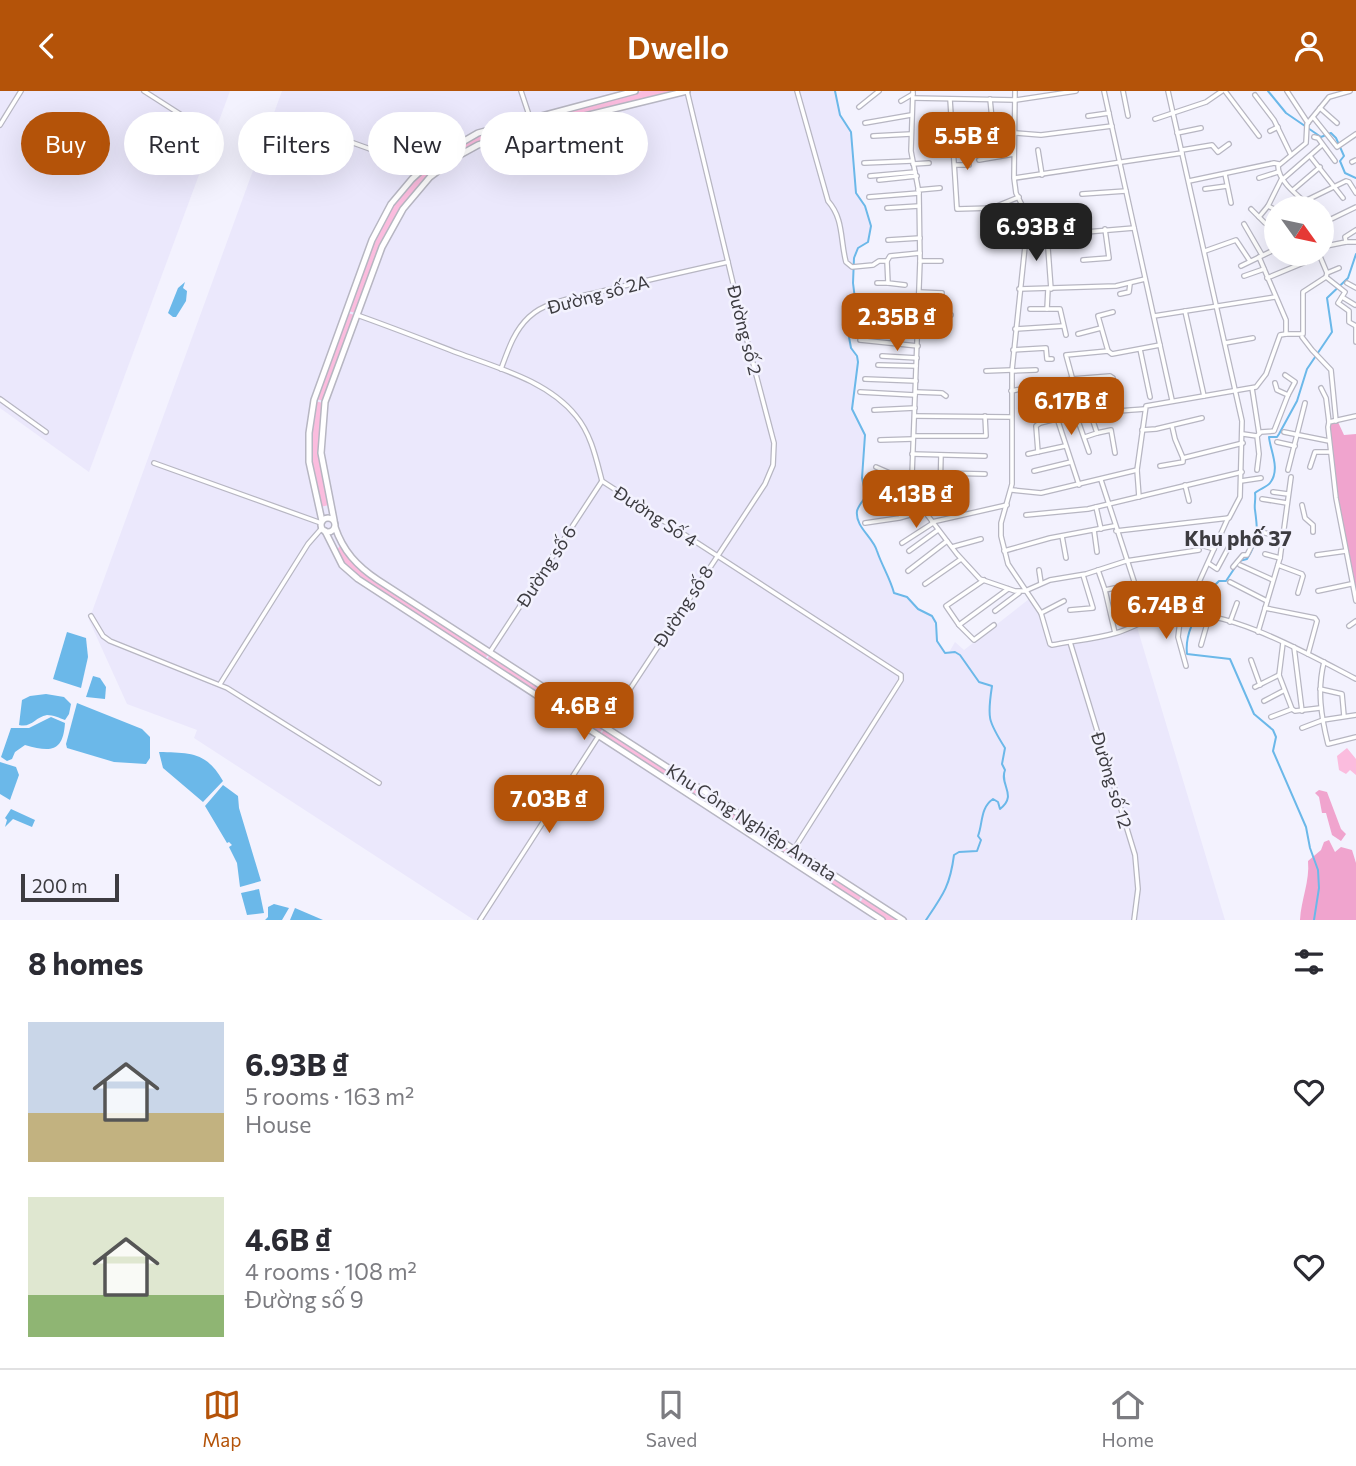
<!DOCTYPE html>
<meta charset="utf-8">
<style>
body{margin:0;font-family:Commissioner,sans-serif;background:#f7f7f7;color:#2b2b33;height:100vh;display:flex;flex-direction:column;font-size:26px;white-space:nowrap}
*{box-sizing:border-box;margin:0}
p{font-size:23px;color:#7c7c81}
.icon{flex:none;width:38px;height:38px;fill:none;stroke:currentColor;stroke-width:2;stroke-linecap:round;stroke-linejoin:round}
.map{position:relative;height:829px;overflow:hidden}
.sheet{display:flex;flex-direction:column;background:#fff;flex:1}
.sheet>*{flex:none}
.guide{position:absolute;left:21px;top:21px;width:700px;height:63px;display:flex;gap:14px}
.needle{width:46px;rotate:123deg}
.tools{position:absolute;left:1264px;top:105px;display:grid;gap:14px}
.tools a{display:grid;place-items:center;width:70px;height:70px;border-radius:50%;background:#fff;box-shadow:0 7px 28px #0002;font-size:35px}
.scale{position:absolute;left:21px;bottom:18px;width:98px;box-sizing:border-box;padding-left:7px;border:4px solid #3d3c41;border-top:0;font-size:19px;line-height:24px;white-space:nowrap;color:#3d3c41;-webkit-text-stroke:5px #f3f2fe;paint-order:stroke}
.price{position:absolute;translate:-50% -60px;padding:0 16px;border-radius:14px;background:#b45309;color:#fff;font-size:23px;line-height:46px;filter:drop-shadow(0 2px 4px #0008)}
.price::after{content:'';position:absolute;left:50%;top:42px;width:21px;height:16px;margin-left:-10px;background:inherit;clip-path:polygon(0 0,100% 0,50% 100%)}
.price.selected{background:#222;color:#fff}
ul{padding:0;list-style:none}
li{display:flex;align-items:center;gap:21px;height:175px;padding:0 28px}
li span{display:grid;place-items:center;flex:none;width:196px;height:140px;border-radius:0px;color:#555}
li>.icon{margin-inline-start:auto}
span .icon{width:84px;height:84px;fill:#fffc;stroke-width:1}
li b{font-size:30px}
h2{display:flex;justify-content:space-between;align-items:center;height:84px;padding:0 28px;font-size:30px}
.chip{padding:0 24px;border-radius:32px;background:#fff;box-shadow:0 7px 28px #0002;font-size:24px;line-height:63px}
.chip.selected{background:#b45309;color:#fff}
header{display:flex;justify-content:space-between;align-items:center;height:91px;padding:0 28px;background:#b45309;color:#fff;font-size:32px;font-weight:600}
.tabs{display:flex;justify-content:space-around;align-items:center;height:98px;border-top:2px solid #e1e1e2;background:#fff;font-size:19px;color:#7c7c81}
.tabs a{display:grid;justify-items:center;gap:4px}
.tabs .selected{color:#b45309}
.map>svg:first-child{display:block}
</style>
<header><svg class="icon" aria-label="back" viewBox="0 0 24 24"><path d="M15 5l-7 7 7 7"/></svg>Dwello<svg class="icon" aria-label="person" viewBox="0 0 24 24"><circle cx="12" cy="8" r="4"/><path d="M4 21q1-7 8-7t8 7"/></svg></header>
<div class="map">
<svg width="1356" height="829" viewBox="0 0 1356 829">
<rect width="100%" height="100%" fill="#f3f2fe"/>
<g fill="#ebe8fc">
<polygon points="0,0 230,0 89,381 0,317"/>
<polygon points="282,0 835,0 840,23 851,41 856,102 865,115 871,135 868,151 858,158 854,167 853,192 856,216 849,246 858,273 852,318 865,344 862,387 866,405 857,421 860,435 877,459 881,474 888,485 894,502 907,506 918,518 934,527 937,550 945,562 948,563 955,551 964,559 1029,508 1039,522 1047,550 1052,556 1137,536 1225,829 474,829 194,647 197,639 127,613 89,529"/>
</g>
<g fill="#fbbcde">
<polygon points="642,0 680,0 534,36 532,29"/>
<path d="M530,29L532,37L457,63L401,117L384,145L356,222L348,220C374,147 389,96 459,55C467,51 475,45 483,42C497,36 514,33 530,29Z"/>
<polygon points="347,222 355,224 324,310 316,308"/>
<path d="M315,310L323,312L319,362L329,414L320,416C312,375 309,352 315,310Z"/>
<polygon points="340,455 365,482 489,562 485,568 359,487 344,473 336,460"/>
<polygon points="490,563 603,637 599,643 487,569"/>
<polygon points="605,638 698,698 694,705 600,644"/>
<polygon points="1347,657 1356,668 1356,684 1350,679 1346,683 1339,679 1337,665"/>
<polygon points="700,699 792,759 788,765 696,706"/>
<polygon points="794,760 862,804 858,811 790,767"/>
<polygon points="864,805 900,829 885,829 860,812"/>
</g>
<g fill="#f0a4ce">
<polygon points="1338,331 1344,344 1356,343 1356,507 1337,406 1329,336 1330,332"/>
<polygon points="1319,699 1327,701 1341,738 1346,743 1341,750 1332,744 1326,722 1322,722 1319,706 1315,702"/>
<path d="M1329,749L1335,761L1341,756L1352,759L1356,772V829H1300C1301,809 1310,790 1308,770L1321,759L1324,751Z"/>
</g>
<g fill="#6bb8e9">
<polygon points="185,191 183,197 187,200 186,210 176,226 173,226 168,222 178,197"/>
<polygon points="67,541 86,547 88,566 81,597 53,588"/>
<polygon points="93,585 100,587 106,596 105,608 86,606"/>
<path d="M46,603L64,606L71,613L69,623L65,629C60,627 53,624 47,624C35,626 32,637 19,634L22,609L30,605Z"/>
<polygon points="77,612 142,638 150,646 150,667 146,673 114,671 67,657 66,653"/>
<path d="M51,626L65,632C63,662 50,661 25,654L15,661L12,668L7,670L1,666L11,637H29Z"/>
<path d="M159,661C189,662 206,660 223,690L203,711L163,677Z"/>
<polygon points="0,671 16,676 19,684 10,709 0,703"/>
<polygon points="223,694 238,705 239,717 261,790 240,796 237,772 229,756 232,754 229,751 227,752 205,715"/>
<polygon points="11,718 35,729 32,736 13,728 5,736 7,729 5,727"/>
<polygon points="259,798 264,822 247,824 241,802"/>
<polygon points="274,813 289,817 282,829 265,829 268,826 268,816"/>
<polygon points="295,817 323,829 290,829"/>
</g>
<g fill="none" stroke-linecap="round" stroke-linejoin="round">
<g stroke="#6bb8e9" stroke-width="2">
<path d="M835,0L840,24L851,41L856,102L865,115L871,135L868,151L858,157L854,167L853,192L856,216L849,246L851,257L857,265L858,271L852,318L865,344L862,387L866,405C863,410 858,415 857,420C855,436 873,446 877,460C882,475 890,487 894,502L907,506L918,518L932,525L936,532L937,550L945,562L955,561L960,564L979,591L992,595C987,627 988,630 1005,657L1002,673L1005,679C999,694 1018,704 1000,718L998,711L993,708C980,717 983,732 978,745L981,749L977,760L959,761L954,764C950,795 943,804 926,829"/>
<polyline points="1268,0 1286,22 1321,46 1331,42 1336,47 1344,65 1340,70 1345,82 1356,87"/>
<path d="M1239,470L1247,468C1259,448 1258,441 1255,419C1254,414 1256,408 1255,402C1259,398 1267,396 1270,392C1281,378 1270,359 1269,346H1277L1279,343L1297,310L1307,278L1332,241L1327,207L1348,187L1356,163"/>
<path d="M1234,478L1226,490H1219L1214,495C1202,517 1184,537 1187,563L1230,568L1254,623L1273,639L1276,646L1273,660L1306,736L1310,757L1318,779L1319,797L1314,829"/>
</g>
<defs>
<g id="street">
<polyline points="144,0 208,41"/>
<polyline points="521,0 530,27"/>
<path d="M797,0L828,110C844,128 840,149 846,171L852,176L873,174L879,170H887L890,165L920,162"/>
<polyline points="913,0 911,60 919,102 920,170 912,384 922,417 957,463 980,488 1015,500 1025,500 1050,489 1086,483 1126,470 1199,459"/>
<path d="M1015,0L1014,87L1016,102L1026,122V146L1012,279V393L1001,432V445L1008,473L1041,522L1050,553L1052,554C1073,550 1095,548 1116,542C1134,537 1152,524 1171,522C1228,517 1306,562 1356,588"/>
<polyline points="1104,0 1172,309"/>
<polyline points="1123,0 1128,25"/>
<polyline points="1225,0 1259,45"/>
<polyline points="1287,0 1308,32"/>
<polyline points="1255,4 1274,29 1291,64"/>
<polyline points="913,7 1016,9 1076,0"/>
<polyline points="950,8 957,118 992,117 1019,106"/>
<polyline points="990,8 992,28"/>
<polyline points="901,10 913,3"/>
<polyline points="859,16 879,0"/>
<polyline points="1320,17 1337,32"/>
<polyline points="935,24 951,24"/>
<polyline points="1088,25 1109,22"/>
<polyline points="281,26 423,77"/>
<polyline points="1313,26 1337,56 1356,43"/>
<polyline points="1155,28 1206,11 1222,0"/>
<polyline points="865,32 911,24"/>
<polyline points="0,34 21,0"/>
<polyline points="1270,40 1278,36"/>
<polyline points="1015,42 1041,44 1112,35"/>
<polyline points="1177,42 1201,37"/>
<polyline points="873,45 911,43"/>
<polyline points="1314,46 1318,47 1335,70"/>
<polyline points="1038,59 1042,84"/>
<polyline points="1182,59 1212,54 1218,61 1229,53"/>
<polyline points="1310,65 1343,107"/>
<polyline points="979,69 1014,63"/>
<polyline points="1352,71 1356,69"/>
<polyline points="864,72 912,70"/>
<polyline points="913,73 929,72"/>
<polyline points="955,74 969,74"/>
<polyline points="1225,83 1231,112"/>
<polyline points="870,85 915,81"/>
<polyline points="1015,87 1182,62"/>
<polyline points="1259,87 1278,81"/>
<polyline points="1283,88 1322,54"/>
<polyline points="879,89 917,85"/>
<polyline points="1189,90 1274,72 1279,73"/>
<polyline points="1205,98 1227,95"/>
<polyline points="918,99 940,97"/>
<polyline points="1293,99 1320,76"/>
<polyline points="1082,103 1126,100"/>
<polyline points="869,106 919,102"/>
<polyline points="1305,110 1346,90 1349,91 1356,102"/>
<polyline points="887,117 919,115"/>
<path d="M1312,117C1301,107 1278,91 1278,75L1306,52L1307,33L1329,6L1350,0"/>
<polyline points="1251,118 1259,126"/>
<polyline points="1276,119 1268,115 1282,87"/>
<polyline points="1026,122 1061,122"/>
<polyline points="1265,132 1259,126 1268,115"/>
<polyline points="1244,133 1262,164"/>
<polyline points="1321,133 1356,116"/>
<polyline points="1047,144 1051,198"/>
<polyline points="1026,146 1134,137"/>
<polyline points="888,149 920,147"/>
<polyline points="1346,151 1356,151"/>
<polyline points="1321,156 1346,151 1345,146 1356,139"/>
<polyline points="1205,160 1236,149 1250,170"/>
<polyline points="1319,163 1327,182"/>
<polyline points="1083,169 1109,167 1105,138"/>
<polyline points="887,170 888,192 905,194"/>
<polyline points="920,170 941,170"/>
<polyline points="1241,175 1276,158"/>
<polyline points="1244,185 1264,178"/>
<polyline points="1326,186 1345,201 1338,212 1349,220 1349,231 1356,235 1356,251"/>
<polyline points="1267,187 1320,165"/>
<polyline points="877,192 888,192"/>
<polyline points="1347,192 1356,197"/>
<polyline points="1019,198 1116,195 1145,188"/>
<polyline points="1048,198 1047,218 1060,218 1066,244"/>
<polyline points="919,201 942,202"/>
<polyline points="1120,203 1129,201 1130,193"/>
<polyline points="1342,206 1355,214"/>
<polyline points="1030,218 1047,218"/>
<polyline points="1185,220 1204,305"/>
<polyline points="919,223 951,224"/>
<path d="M357,224C391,236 424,249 458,262C498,277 548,290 576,325C591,343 596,367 602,390L901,584V589L794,758"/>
<polyline points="1154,225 1275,206"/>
<polyline points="883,230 918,233"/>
<polyline points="945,235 946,224"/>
<polyline points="1015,238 1063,235"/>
<polyline points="871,241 918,244"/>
<polyline points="1078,243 1101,237"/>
<polyline points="1286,243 1303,243 1303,201 1326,186 1327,182 1339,177"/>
<polyline points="1302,246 1312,259 1331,279 1336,330"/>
<polyline points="860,249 918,255"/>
<polyline points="1225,252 1253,247"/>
<polyline points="1140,258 1150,306"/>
<polyline points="1013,259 1046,257 1047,268 1052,268"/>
<polyline points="1108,260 1098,225 1113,221"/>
<polyline points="882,265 917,267"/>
<polyline points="878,274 916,275"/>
<path d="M501,278C508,259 514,240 529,226C546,210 574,207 595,202C639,191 683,181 728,171"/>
<polyline points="986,280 1012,279"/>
<polyline points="1012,280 1036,279"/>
<polyline points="865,288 916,290"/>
<polyline points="1058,291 1061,304"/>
<polyline points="1275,292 1277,299 1288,304 1295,291 1285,284"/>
<polyline points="1034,296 1040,332"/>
<polyline points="1252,297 1259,342"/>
<polyline points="1321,297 1326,307 1329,331"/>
<polyline points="1011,300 1072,288 1110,285 1113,287 1114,320"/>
<polyline points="860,301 915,304"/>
<polyline points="916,301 942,302 946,305"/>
<polyline points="0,308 46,341"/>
<polyline points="1078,308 1066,264 1108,260 1112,263 1160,254"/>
<polyline points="874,319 915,317"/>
<polyline points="1076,324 1089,361"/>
<polyline points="915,325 1010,326"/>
<polyline points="1356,325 1329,331 1328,336 1336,407 1356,510"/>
<polyline points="1057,327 1079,394"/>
<polyline points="1172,335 1175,348 1183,367 1243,352"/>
<polyline points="1142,339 1156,338 1202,327"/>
<polyline points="1284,341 1329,350"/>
<polyline points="1097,342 1111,339 1115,362"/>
<polyline points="1243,343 1257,345 1259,363 1257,379"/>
<polyline points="914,345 986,345 985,325"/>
<polyline points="1257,345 1261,341 1274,340 1288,304"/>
<polyline points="1085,346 1097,342 1091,324"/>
<polyline points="880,349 913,348"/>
<polyline points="1277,351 1295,355"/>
<path d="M1038,361L1036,335L1040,332C1074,323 1109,321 1144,318"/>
<polyline points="912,363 985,365"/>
<polyline points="1028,363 1065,355"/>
<polyline points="154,372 321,432"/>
<polyline points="1160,375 1183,371 1183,367"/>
<polyline points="876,376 892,383"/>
<polyline points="1310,376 1315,361 1330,361"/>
<polyline points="1288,379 1305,312"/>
<polyline points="1034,380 1071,371"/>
<polyline points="940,382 985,383"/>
<polyline points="1101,389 1147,530"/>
<polyline points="1241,390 1261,387"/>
<polyline points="884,392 892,383 899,390 905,388 912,391"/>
<polyline points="1185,394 1189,410"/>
<polyline points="1012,399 1041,402 1137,379"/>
<polyline points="1273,401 1288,403"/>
<polyline points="940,404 941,364"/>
<polyline points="1139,406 1137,379 1146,315 1256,296 1266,283 1280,244 1286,243 1286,229 1259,166"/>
<polyline points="899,408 918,407"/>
<polyline points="1262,408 1287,412"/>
<polyline points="1302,414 1305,427 1313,434 1313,441"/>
<polyline points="1096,416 1101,438"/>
<polyline points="1026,424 1088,418 1242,381"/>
<polyline points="932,431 1007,414"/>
<polyline points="865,432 899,427 924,420"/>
<polyline points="1094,439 1097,461"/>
<polyline points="1116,440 1229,427 1240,406 1242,330 1168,0"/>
<polyline points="1261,441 1282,446"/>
<polyline points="1062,445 1066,467"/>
<polyline points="902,452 933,432"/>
<polyline points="1204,455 1214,458"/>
<polyline points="952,456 981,448"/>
<polyline points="909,460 938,439"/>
<polyline points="1004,460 1050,447 1114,435"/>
<polyline points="1265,463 1280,467"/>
<polyline points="1317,464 1346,460"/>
<polyline points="1208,472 1217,478 1231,452"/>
<polyline points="1240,474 1273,489"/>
<polyline points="1278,474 1302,483 1303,485 1298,502"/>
<polyline points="1233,476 1243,464 1247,464 1255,448 1258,449"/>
<polyline points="1039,479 1041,492"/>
<polyline points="1098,479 1105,499 1115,542"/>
<polyline points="908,480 947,450"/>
<polyline points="984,489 946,515 959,534 974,549 994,534"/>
<polyline points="1230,491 1267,510"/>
<polyline points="925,493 961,468"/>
<polyline points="1105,499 1134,493"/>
<polyline points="1318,500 1351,493"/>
<polyline points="1265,517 1315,527 1317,530 1308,563"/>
<polyline points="1070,519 1093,517 1083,484"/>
<polyline points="995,520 1019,502"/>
<polyline points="1041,522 1064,510"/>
<polyline points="1181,522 1178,546 1186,575"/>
<polyline points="1185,522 1228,427"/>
<polyline points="91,525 103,545 110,550 227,597 379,692"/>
<polyline points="1230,531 1237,512"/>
<polyline points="959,534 1008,498"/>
<polyline points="1349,535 1356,530"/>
<polyline points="1258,541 1280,467 1291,386"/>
<polyline points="1070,551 1135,764 1138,798 1134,829"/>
<polyline points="1283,552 1279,584 1292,618 1295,620 1320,617"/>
<polyline points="1201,554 1209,526"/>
<polyline points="1294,556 1302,620"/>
<polyline points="490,561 602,390"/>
<polyline points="1251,569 1260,594"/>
<path d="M1324,571C1317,599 1321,625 1328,653L1356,646"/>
<polyline points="220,593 308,453 322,437"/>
<polyline points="1255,596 1279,584"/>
<polyline points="1320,598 1342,603 1344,625"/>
<polyline points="1264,610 1283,600"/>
<polyline points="1271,626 1292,618"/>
<polyline points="605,636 765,393 773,374 774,352 743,234 687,0"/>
<polyline points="1302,637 1323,629 1356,624"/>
<polyline points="480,829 598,646"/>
</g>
<g id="secondary">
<circle cx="328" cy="434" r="7"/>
<polyline points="334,429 321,362 325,311 382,156 403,118 430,86 458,65 478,54 515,42 687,0"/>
<polyline points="322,430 309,371 309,342 314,309 372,149 391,113 412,88 435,67 478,42 635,0"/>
<path d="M335,436C343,460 357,475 378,489L903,829"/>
<polyline points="325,440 342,474 358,488 882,829"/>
</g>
</defs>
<use href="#street" stroke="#b7b6c2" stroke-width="6"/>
<use href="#secondary" stroke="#b7b6c2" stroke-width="8"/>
<use href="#street" stroke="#fff" stroke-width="3.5"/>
<use href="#secondary" stroke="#fff" stroke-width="5"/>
</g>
<g text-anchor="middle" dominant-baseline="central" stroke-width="5" stroke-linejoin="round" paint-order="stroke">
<g font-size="18" fill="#3d3c41" stroke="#f3f2fe">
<text transform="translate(598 203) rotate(-15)">Đường số 2A</text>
<text transform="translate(745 239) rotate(76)">Đường số 2</text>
<text transform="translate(656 425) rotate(33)">Đường Số 4</text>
<text transform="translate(546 475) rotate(-57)">Đường số 6</text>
<text transform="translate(683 515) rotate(-57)">Đường số 8</text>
<text transform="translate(1112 689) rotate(73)">Đường số 12</text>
<text transform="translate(752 731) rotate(33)">Khu Công Nghiệp Amata</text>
</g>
<g font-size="21" font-weight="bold" fill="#3d3c41" stroke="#f3f2fe">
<text x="1238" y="446">Khu phố 37</text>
</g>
</g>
</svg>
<div class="tools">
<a><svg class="needle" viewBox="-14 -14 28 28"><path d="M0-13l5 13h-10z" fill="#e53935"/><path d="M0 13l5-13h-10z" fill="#7c7c81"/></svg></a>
</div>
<div class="scale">200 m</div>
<b class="price" style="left:967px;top:81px">5.5B ₫</b>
<b class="price selected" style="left:1036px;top:172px">6.93B ₫</b>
<b class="price" style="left:897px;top:262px">2.35B ₫</b>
<b class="price" style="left:1071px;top:346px">6.17B ₫</b>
<b class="price" style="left:916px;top:439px">4.13B ₫</b>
<b class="price" style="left:1166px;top:550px">6.74B ₫</b>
<b class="price" style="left:584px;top:651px">4.6B ₫</b>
<b class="price" style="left:549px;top:744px">7.03B ₫</b>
<div class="guide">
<a class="chip selected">Buy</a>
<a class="chip">Rent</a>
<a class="chip">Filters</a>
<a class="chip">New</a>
<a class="chip">Apartment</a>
</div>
</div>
<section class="sheet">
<h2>8 homes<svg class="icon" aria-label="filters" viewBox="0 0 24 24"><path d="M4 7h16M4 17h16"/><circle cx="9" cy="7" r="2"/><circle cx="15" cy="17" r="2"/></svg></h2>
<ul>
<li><span style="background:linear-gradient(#c9d6e8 65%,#c2b280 0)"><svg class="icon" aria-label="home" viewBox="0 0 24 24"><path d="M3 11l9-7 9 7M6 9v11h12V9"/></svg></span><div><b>6.93B ₫</b><p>5 rooms · 163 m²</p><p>House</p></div><svg class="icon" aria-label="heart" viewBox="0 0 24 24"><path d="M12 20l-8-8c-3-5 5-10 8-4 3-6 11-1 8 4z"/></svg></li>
<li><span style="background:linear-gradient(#dfe7d0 70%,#8fb573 0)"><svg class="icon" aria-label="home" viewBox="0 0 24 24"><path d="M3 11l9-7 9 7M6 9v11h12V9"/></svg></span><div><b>4.6B ₫</b><p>4 rooms · 108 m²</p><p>Đường số 9</p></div><svg class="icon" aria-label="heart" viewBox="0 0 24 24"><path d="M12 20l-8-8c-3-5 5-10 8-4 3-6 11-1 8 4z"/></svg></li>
</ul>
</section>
<nav class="tabs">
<a class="selected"><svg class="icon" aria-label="map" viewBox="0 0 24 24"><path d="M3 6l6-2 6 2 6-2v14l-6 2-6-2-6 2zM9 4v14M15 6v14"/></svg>Map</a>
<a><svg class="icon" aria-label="saved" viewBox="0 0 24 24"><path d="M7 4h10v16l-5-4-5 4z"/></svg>Saved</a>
<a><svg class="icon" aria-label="home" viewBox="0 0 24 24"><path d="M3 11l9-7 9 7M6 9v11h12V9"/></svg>Home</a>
</nav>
